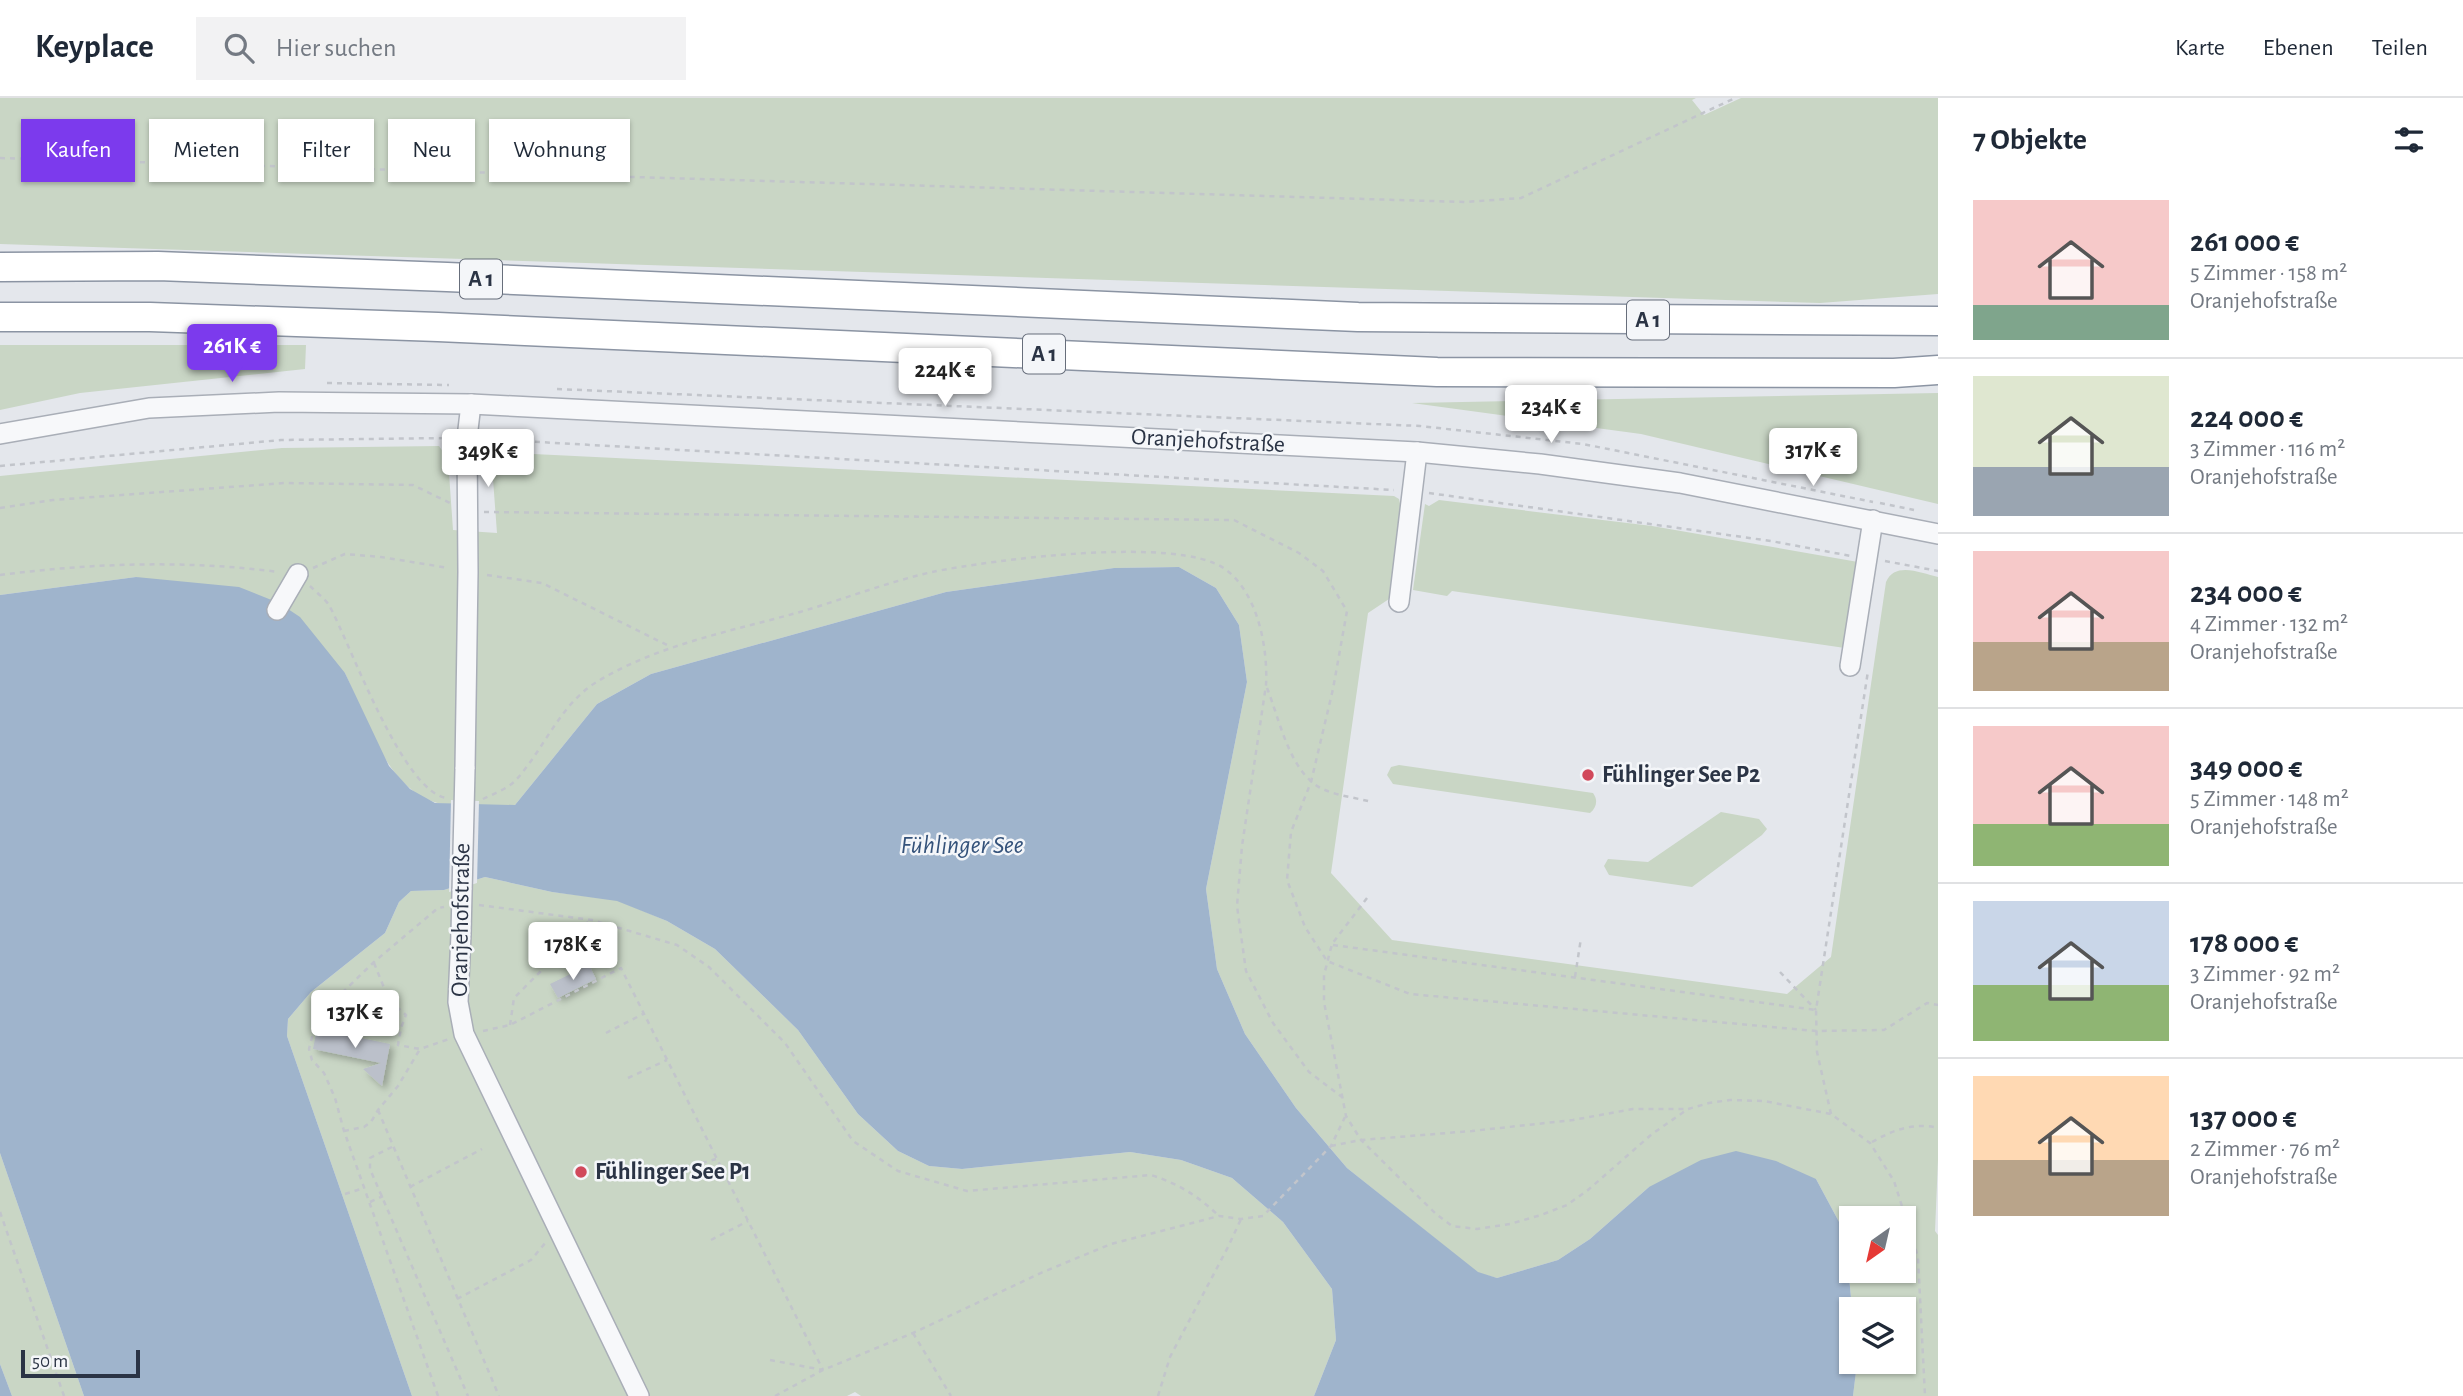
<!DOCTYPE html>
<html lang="de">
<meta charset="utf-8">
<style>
body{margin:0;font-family:"Alegreya Sans",sans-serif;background:#f2f2f3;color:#1f2937;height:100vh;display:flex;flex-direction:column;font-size:26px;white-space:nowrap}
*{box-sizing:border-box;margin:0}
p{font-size:23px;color:#747a83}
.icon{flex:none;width:38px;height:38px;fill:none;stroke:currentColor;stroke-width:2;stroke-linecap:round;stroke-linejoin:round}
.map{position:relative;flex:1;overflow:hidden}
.side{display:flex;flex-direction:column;background:#fff;width:525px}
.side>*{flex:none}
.top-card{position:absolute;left:21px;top:21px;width:665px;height:63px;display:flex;gap:14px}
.needle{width:46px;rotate:214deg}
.fabs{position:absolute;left:1839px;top:1108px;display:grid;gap:14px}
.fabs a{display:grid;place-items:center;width:77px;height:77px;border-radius:0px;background:#fff;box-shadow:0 2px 5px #0004;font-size:35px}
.scale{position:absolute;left:21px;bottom:18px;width:119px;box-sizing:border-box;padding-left:7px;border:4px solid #2b3445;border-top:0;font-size:19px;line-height:24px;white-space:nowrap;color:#2b3445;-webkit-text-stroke:5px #f4f6f9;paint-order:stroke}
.price{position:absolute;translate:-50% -60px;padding:0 16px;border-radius:7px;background:#fff;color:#222;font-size:23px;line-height:46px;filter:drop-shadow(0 2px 4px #0008)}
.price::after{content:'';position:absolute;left:50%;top:42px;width:21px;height:16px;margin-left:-10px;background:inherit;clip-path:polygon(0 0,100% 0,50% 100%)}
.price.active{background:#7c3aed;color:#fff}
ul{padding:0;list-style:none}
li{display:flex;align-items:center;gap:21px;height:175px;padding:0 35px}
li+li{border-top:2px solid #e0e1e3}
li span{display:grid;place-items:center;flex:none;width:196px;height:140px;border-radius:0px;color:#555}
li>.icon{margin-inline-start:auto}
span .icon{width:84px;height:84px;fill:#fffc;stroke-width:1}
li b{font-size:30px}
h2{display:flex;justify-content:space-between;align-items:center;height:84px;padding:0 35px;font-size:30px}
.pill{padding:0 24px;border-radius:0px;background:#fff;box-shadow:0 2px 5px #0004;font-size:24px;line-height:63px}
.pill.active{background:#7c3aed;color:#fff}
header{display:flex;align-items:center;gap:42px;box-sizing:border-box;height:98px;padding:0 35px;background:#fff;border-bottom:2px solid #e0e1e3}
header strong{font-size:33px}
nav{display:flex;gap:38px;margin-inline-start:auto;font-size:24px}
.search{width:490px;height:63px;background:#f2f2f3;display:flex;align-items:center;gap:18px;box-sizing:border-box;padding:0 24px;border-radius:0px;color:#747a83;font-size:26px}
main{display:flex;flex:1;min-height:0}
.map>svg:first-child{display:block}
</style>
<header>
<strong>Keyplace</strong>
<div class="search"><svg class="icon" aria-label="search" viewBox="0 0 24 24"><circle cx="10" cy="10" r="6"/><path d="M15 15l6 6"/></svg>Hier suchen</div>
<nav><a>Karte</a><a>Ebenen</a><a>Teilen</a></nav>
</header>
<main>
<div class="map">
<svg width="1938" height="1298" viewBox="0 0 1938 1298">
<defs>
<filter id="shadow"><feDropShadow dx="4" dy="4" stdDeviation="3.5" flood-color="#0004"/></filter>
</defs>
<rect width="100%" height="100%" fill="#e4e7ec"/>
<g fill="#c9d6c5" fill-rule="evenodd">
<polygon points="0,0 1696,0 1692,2 1704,17 1741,0 1938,0 1938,196 1820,205 0,146"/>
<polygon points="0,247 306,247 305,271 80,295 0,312"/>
<polygon points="1938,295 1938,406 1641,336 1412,305"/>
<path d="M439,348L448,361L453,432L497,435L491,354L1394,398L1399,401L1401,410L1389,501L1368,515L1331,775L1392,842L1787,896L1831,859L1886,484C1895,463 1921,475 1938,479V1062L1935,1133L1938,1137V1298H1853L1857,1264H1904V1211H1852L1845,1135L1816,1081L1649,1089L1590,1141L1558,1162L1497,1180L1478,1175L1347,1070L1296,1010L1245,936L1217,871L1206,791L1247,584L1239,527L1216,490L1179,469L1114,470L946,494L651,576L597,606L515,707C497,707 449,709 434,704C385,688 365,618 345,575L136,479L0,497V378L282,350ZM1852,1120H1904V1172H1852Z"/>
<polygon points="1439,402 1652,428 1858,464 1845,550 1452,493 1447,498 1413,492 1425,406 1429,408"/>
<path d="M1399,667L1593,695C1598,702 1597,709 1590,715L1393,686L1387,677L1391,669Z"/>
<polygon points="1721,714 1759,721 1767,731 1762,737 1692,789 1609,777 1604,768 1608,761 1648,764"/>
<polygon points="485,779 552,794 617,802 667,823 715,851 798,932 858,1016 898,1053 929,1068 962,1071 1130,1054 1181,1062 1232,1080 1283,1124 1332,1191 1336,1242 1314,1298 861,1298 855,1294 847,1298 412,1298 287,938 288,921 311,894 385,835 399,804 411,793 444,792"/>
<polygon points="0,1055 84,1298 12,1298 0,1266"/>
</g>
<g fill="#9fb4cc">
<polygon points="1179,469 1216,490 1239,527 1247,584 1206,791 1217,871 1245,936 1296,1010 1347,1070 1478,1174 1497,1180 1558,1162 1590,1141 1649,1089 1701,1062 1736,1053 1776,1063 1816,1081 1845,1135 1852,1211 1852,1264 1857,1265 1853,1298 1314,1298 1336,1242 1332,1191 1283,1124 1232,1080 1181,1062 1130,1054 962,1071 929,1068 898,1053 858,1016 798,932 715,851 667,823 617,803 552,794 485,779 444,792 411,793 399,804 385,835 311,894 288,921 287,938 412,1298 84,1298 0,1055 0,497 136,479 239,489 279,505 300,519 345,575 389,668 410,691 435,705 515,707 597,606 651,576 946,494 1114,470"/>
<polygon points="0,1266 12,1298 0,1298"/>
</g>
<polygon fill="#e4e7ec" points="451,702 479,703 477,785 449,794"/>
<g fill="#bbc0ca" filter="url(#shadow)">
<polygon points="589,867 596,881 558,900 550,886"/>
<polygon points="317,931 390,946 382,988 363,971 381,965 313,951"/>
</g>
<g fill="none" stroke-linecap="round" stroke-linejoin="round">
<defs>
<g id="minor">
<polyline points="0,336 149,310 279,304 471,306 1417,354 1540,366 1680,385 1938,436"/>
<polyline points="1399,504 1417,354"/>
<polyline points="277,512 298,476"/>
<polyline points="1850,568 1873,422"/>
<polyline points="465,671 468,474 467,340 471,306"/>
<polyline points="461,836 458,904 464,936 639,1298"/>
</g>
<g id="highway">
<polyline points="0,169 158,168 447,179 1358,219 1938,223"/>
<polyline points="0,219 150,219 438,229 1437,274 1894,275 1938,272"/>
</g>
</defs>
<use href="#minor" stroke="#a9aeb7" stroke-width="22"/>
<use href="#highway" stroke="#8b94a3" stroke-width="31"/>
<g stroke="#c2c5cb" stroke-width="2.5" stroke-dasharray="5 5" stroke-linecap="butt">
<polyline points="0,60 1465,104 1521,100 1735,0"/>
<polyline points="327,285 449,287"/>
<polyline points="557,291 1420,328 1583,346 1873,404"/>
<polyline points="485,341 1394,392"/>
<polyline points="0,368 281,342 450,340"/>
<polyline points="1429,395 1771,443 1851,458"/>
<polyline points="1880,405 1914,412"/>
<polyline points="0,410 53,402 285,385 413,387 452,406"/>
<polyline points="484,414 1234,422 1299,455 1323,473 1347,513 1333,591 1311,684 1291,734 1287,782 1305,829 1327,863 1410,896 1816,933 1884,932 1927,905 1938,907"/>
<polyline points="1885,463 1938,473"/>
<polyline points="313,470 345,456 381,459 449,470"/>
<path d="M0,477C92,465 187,462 279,474"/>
<polyline points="487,477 542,485 671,549"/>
<path d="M310,488C316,494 324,500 329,507C350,545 404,698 448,700"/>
<path d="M1267,590C1280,622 1290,678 1325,692C1339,698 1357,700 1372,704"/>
<path d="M483,701C493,696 507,691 515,683C543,653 559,608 595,585C656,547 732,533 800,514C844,501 888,484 932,474C991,462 1178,437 1225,471C1258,495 1268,550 1266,587L1242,748L1237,808L1246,873L1273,925L1309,974L1342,999"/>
<polyline points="1367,800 1332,846 1324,877 1324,904 1346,1018 1361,1042 1436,1116 1452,1128 1477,1131 1510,1126 1541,1117 1567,1107 1588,1092 1652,1036 1688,1011 1709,1005 1730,1002 1764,1003 1831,1016 1870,1045 1894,1083 1918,1159 1925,1298"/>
<path d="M479,807L592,822L677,847L709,869L785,945L853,1043L898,1073L967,1093L1151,1077C1179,1086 1198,1098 1219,1118"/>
<polyline points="1333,847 1816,912"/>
<polyline points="374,865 389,902 406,917 401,930 398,947 420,951 449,941"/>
<polyline points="1780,874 1816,912"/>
<polyline points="1575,879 1581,840"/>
<polyline points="510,927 514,900 540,874 567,836 592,822"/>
<polyline points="483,933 510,927 621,870 823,1272"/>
<polyline points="606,935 643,916"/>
<polyline points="628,980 667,962"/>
<polyline points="378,1012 499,1298"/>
<polyline points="1831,1016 1817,954 1816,912 1868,573"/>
<polyline points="344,1033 364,1029 371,1024 378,1012 398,988 420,951"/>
<path d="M1872,1044C1893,1032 1914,1024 1938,1030"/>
<polyline points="1331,1048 1361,1042 1472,1033 1573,1022 1633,1011 1686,1011"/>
<polyline points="392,1049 370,1060 370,1071 468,1298"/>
<polyline points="673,1073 716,1061"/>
<polyline points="410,1089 482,1051"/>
<polyline points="345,1096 364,1090"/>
<polyline points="370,1104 383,1098"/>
<polyline points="0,1114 64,1298"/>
<polyline points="711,1142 748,1123"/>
<polyline points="457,1201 531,1162 546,1144"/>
<polyline points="913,1235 951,1298"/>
<polyline points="770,1262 823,1272"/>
<polyline points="438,1298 344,1033 335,1000 324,975 312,962 309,951 317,919 374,864 438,810 444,809"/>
<polyline points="775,1298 823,1272 913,1235 1043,1174 1111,1146 1219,1118 1241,1121 1263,1118 1331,1048 1345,1019"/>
<polyline points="1158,1298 1170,1259 1228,1149 1241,1121"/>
</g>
<use href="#minor" stroke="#f7f8fa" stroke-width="19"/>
<use href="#highway" stroke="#fff" stroke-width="28"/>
<defs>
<polyline id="minor-bridge" points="461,836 465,671"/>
</defs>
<use href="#minor-bridge" stroke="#a9aeb7" stroke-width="22" stroke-linecap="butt"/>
<use href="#minor-bridge" stroke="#f7f8fa" stroke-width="19"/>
</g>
<g fill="#d1495b" stroke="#f4f6f9" stroke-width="2.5">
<circle cx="1588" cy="677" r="7"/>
<circle cx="581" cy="1074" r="7"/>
</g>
<g text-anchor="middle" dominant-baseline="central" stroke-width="5" stroke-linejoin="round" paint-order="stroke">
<g fill="#f4f6f9" stroke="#676e7b" stroke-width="2">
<rect x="460" y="161.5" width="42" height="39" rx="5"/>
<rect x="1627" y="202.5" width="42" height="39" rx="5"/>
<rect x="1023" y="236.5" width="42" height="39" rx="5"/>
</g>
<g font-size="23" font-weight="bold" fill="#2b3445">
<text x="481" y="181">A 1</text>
<text x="1648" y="222">A 1</text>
<text x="1044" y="256">A 1</text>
</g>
<g font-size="24" fill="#2b3445" stroke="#f4f6f9">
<text transform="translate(1208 343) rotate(3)">Oranjehofstraße</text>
<text transform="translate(461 822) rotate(-89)">Oranjehofstraße</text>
</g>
<g font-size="24" font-weight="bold" fill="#2b3445" stroke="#f4f6f9" text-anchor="start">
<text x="1602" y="677">Fühlinger See P2</text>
<text x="595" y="1074">Fühlinger See P1</text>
</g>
<g font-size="26" font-style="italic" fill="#34527a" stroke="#f4f6f9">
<text x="962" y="747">Fühlinger See</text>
</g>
</g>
</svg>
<div class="fabs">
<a><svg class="needle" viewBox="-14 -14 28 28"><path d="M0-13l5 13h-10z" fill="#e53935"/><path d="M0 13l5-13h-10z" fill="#747a83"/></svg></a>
<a><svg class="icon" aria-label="layers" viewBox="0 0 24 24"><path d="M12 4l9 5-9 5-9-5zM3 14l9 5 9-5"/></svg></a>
</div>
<div class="scale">50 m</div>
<b class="price active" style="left:232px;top:286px">261K €</b>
<b class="price" style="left:945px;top:310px">224K €</b>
<b class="price" style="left:1551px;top:347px">234K €</b>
<b class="price" style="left:1813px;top:390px">317K €</b>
<b class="price" style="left:488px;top:391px">349K €</b>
<b class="price" style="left:573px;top:884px">178K €</b>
<b class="price" style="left:355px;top:952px">137K €</b>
<div class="top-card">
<a class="pill active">Kaufen</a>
<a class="pill">Mieten</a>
<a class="pill">Filter</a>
<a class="pill">Neu</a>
<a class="pill">Wohnung</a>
</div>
</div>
<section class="side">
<h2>7 Objekte<svg class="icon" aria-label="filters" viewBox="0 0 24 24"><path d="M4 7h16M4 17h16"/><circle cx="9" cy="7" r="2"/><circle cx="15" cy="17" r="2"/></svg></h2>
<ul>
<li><span style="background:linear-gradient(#f6c9c9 75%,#7fa58c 0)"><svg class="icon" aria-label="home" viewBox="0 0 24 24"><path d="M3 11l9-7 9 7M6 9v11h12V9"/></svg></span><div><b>261 000 €</b><p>5 Zimmer · 158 m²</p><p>Oranjehofstraße</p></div></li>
<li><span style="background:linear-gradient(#dfe7d0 65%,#9aa5b1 0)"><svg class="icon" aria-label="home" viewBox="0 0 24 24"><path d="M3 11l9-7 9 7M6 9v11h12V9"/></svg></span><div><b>224 000 €</b><p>3 Zimmer · 116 m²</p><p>Oranjehofstraße</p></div></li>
<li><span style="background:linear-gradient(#f6c9c9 65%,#b9a48a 0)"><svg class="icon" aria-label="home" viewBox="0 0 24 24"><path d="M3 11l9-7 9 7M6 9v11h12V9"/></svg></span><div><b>234 000 €</b><p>4 Zimmer · 132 m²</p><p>Oranjehofstraße</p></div></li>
<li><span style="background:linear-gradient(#f6c9c9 70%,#8fb573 0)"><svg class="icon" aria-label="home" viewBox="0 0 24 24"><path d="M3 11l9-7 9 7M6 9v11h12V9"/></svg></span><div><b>349 000 €</b><p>5 Zimmer · 148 m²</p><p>Oranjehofstraße</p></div></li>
<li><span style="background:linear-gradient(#c9d6e8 60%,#8fb573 0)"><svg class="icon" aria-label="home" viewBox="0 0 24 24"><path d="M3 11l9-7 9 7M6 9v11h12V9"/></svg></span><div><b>178 000 €</b><p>3 Zimmer · 92 m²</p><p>Oranjehofstraße</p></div></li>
<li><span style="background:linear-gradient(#ffd9b3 60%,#b9a48a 0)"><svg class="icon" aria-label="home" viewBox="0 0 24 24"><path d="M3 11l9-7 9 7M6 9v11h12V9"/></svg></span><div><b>137 000 €</b><p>2 Zimmer · 76 m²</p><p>Oranjehofstraße</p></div></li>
</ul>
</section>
</main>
